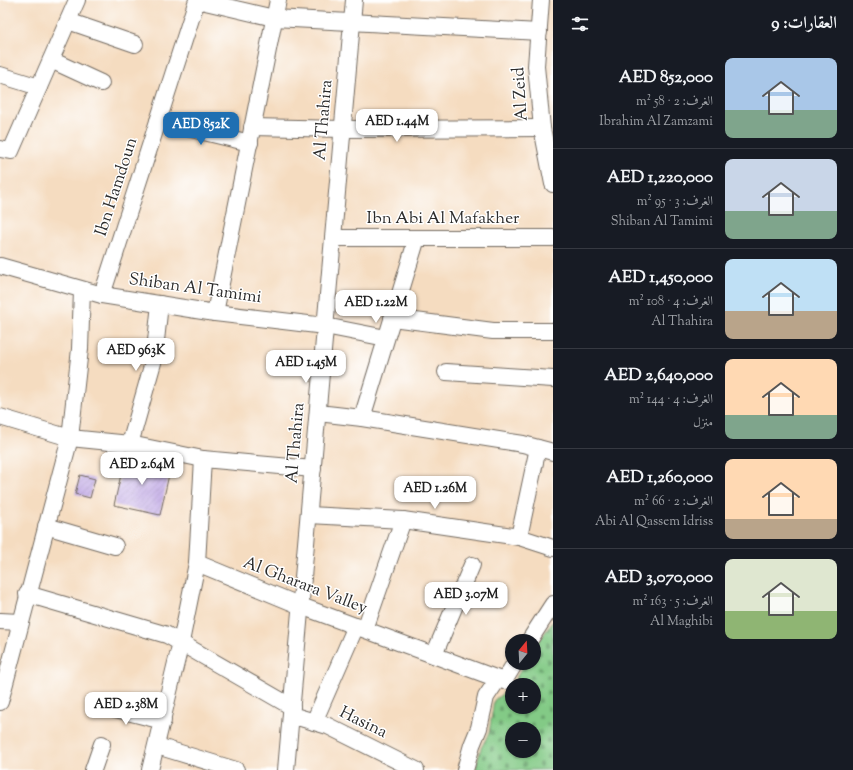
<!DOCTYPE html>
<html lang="ar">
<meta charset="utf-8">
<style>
body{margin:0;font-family:"Sorts Mill Goudy",Amiri,serif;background:#242831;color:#f1f3f6;direction:rtl;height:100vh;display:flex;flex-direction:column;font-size:15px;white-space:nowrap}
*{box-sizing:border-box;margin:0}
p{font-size:13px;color:#9ea1a6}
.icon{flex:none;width:22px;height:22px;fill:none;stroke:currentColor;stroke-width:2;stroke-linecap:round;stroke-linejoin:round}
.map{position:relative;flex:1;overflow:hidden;direction:ltr}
.panel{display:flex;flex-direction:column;background:#171b24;width:300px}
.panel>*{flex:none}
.needle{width:26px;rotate:18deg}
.buttons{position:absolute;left:505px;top:634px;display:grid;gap:8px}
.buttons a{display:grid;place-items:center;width:36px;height:36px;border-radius:50%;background:#171b24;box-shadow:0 1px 3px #0004;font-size:20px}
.price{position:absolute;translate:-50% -34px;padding:0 9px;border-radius:8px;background:#fff;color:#222;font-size:13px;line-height:26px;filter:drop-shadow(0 1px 2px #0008)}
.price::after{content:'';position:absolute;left:50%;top:24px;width:12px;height:9px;margin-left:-6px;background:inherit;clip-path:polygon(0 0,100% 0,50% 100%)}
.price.selected{background:#1f6fb2;color:#fff}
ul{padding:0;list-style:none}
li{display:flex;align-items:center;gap:12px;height:100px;padding:0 16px}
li+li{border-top:1px solid #363941}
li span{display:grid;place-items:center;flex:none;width:112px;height:80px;border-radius:8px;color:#555}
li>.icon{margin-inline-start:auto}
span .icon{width:48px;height:48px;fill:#fffc;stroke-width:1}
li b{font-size:17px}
h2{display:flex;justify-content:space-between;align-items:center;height:48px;padding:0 16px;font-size:17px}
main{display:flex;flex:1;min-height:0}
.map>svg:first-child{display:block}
</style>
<main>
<section class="panel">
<h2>العقارات: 9<svg class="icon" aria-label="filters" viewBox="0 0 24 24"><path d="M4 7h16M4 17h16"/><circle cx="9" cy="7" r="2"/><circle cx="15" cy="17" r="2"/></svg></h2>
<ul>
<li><span style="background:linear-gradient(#a9c7e8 65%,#7fa58c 0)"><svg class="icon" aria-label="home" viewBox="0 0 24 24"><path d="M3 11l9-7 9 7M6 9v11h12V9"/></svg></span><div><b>AED 852,000</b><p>الغرف: 2 · 58 m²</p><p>Ibrahim Al Zamzami</p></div></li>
<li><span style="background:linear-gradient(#c9d6e8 65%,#7fa58c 0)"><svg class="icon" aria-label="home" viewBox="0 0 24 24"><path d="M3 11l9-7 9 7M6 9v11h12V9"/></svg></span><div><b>AED 1,220,000</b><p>الغرف: 3 · 95 m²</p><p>Shiban Al Tamimi</p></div></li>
<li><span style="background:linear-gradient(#bfe0f5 65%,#b9a48a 0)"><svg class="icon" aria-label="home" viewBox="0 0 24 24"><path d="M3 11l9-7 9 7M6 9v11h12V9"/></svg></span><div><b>AED 1,450,000</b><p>الغرف: 4 · 108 m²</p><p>Al Thahira</p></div></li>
<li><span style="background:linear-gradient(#ffd9b3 70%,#7fa58c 0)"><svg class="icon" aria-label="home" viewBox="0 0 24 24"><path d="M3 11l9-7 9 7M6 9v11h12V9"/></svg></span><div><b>AED 2,640,000</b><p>الغرف: 4 · 144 m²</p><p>منزل</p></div></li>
<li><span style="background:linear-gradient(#ffd9b3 75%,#b9a48a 0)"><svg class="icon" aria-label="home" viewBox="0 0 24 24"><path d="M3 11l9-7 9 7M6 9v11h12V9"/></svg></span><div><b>AED 1,260,000</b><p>الغرف: 2 · 66 m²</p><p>Abi Al Qassem Idriss</p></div></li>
<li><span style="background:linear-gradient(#dfe7d0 65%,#8fb573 0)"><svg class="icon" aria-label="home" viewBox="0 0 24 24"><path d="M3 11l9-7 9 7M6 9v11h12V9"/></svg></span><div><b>AED 3,070,000</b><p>الغرف: 5 · 163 m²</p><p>Al Maghibi</p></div></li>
</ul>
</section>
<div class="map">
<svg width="553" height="770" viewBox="0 0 553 770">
<defs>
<pattern id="cemetery-stones" width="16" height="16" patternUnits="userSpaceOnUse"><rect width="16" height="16" fill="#83ca86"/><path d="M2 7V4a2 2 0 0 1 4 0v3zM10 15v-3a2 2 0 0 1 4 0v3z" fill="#6ba46e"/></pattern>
<pattern id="building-hatch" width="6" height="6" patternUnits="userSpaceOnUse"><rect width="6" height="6" fill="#bea5e4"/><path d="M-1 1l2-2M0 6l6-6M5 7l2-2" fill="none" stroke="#9b87b9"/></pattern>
</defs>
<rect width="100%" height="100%" fill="#fff"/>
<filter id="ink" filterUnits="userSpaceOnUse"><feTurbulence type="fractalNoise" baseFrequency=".025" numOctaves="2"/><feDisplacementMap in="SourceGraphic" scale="8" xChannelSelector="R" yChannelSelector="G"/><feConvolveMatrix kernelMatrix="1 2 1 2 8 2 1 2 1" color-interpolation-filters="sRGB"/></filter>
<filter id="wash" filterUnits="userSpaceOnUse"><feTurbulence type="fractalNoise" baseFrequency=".012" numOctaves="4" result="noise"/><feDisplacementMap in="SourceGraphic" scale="16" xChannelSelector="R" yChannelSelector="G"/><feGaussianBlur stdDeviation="0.9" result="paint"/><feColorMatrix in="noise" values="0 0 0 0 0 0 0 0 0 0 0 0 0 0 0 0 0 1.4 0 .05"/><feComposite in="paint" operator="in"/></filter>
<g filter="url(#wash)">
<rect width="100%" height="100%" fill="#f5dcc0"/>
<path fill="url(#cemetery-stones)" stroke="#577a58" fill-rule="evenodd" d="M553,621V770H475L481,748L489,733L494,700L509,689L525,663H534V648ZM512,685H534V707H512ZM512,729H534V751H512Z"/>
<g id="blocks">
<g fill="url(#building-hatch)">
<polygon points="126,453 139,456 138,462 170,470 160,515 114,505"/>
<polygon points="80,475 95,479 90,498 75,494"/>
</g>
</g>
</g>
<g filter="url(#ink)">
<use href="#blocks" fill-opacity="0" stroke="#72695f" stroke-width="1"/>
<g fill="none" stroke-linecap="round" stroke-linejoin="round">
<defs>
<g id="street">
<polyline points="197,0 274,18 539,32"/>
<polyline points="541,0 536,66 542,128 553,184"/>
<polyline points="68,21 135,44"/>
<polyline points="51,60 101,83"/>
<polyline points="0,75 39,87"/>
<polyline points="158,121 250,143"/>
<polyline points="252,127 343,129 542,128"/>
<polyline points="0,149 11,151 77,0"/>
<polyline points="333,238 553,238"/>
<polyline points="0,266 102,295 215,313 325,326 386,338"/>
<polyline points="102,295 197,0"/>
<polyline points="215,313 278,0"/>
<polyline points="392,318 493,331 553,331"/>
<polyline points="446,372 553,379"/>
<polyline points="318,413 362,418 523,444 553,452"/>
<polyline points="0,417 70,438 130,444 203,459 313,469"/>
<polyline points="362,418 417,238"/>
<polyline points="130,444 154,359 160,304"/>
<polyline points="203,459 197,563 301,606 498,679"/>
<polyline points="309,515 403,520 519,537 553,548"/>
<polyline points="46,526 115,546"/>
<polyline points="519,537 538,448"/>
<polyline points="27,594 167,635 292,707"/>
<polyline points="0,621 20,622"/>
<polyline points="365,629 403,520"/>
<polyline points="529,641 553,604"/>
<polyline points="434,655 472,565"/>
<polyline points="0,702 70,438 80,349 82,290"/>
<polyline points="96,704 163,721"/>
<polyline points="291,715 328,726 416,770"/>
<polyline points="314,722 356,626"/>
<polyline points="157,746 236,770"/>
<polyline points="93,770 102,744"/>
<polyline points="150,770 181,642 197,563"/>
<polyline points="286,770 354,0"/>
<polyline points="465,770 472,745 479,728 486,697 498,679 504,681 515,663"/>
</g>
</defs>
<use href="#street" stroke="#72695f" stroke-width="18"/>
<use href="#street" stroke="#fff" stroke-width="16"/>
</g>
</g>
<g text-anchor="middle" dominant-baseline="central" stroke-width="3" stroke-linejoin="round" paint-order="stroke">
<g font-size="17" fill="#2b2b2b" stroke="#fff">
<text transform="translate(521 94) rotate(-94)">Al Zeid</text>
<text transform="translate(324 120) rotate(-85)">Al Thahira</text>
<text transform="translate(117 187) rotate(-72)">Ibn Hamdoun</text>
<text x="443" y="219">Ibn Abi Al Mafakher</text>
<text transform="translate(195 289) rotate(8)">Shiban Al Tamimi</text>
<text transform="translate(296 443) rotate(-85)">Al Thahira</text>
<text transform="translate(305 586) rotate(21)">Al Gharara Valley</text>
<text transform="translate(363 723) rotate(26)">Hasina</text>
</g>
</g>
</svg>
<div class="buttons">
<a><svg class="needle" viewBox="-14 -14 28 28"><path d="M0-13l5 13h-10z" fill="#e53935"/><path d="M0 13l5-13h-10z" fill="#9ea1a6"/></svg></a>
<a>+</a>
<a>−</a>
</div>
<b class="price" style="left:397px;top:143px">AED 1.44M</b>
<b class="price selected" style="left:201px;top:146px">AED 852K</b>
<b class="price" style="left:376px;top:324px">AED 1.22M</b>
<b class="price" style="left:136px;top:372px">AED 963K</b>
<b class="price" style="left:306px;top:384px">AED 1.45M</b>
<b class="price" style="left:142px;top:486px">AED 2.64M</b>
<b class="price" style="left:435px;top:510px">AED 1.26M</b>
<b class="price" style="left:466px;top:616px">AED 3.07M</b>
<b class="price" style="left:126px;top:726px">AED 2.38M</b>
</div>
</main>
